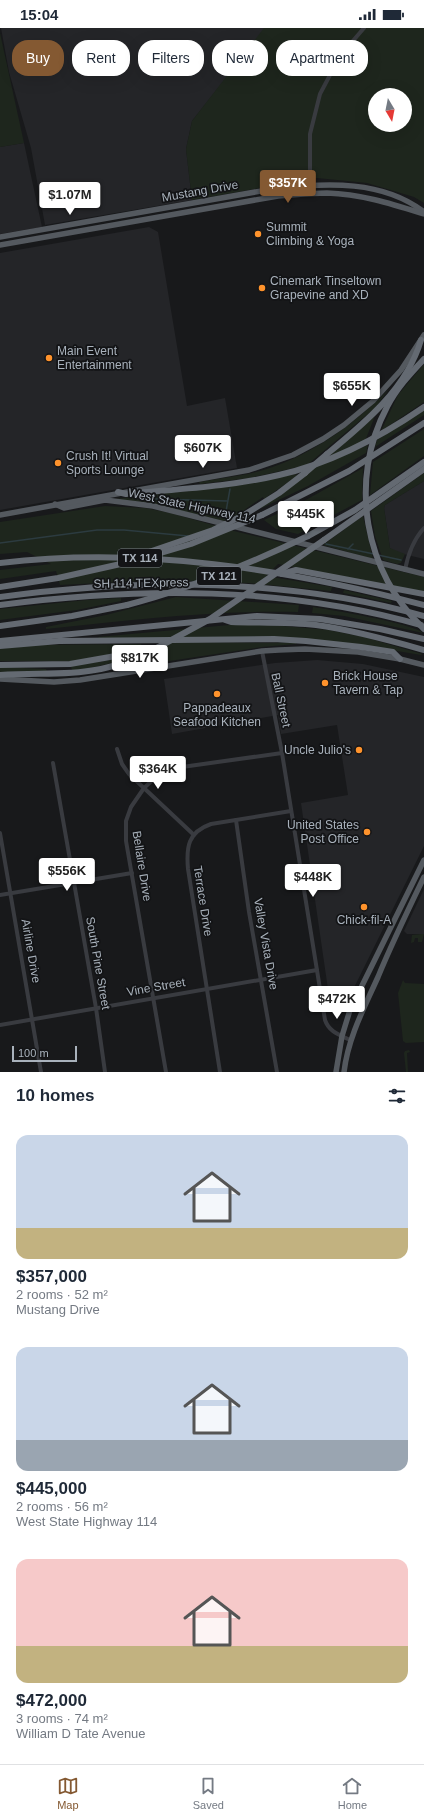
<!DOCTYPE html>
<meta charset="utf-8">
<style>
body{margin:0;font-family:Arial,sans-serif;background:#f6f6f7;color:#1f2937;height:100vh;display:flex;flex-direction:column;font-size:15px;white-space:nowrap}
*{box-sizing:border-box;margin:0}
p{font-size:13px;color:#747a83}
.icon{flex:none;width:22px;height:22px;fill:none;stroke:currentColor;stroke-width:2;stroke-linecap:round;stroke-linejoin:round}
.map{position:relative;height:1044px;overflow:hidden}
.details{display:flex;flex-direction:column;background:#fff;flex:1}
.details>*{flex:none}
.hud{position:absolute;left:12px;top:12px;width:400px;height:36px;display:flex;gap:8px}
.needle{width:26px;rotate:170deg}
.controls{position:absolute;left:368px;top:60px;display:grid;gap:8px}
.controls a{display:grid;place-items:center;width:44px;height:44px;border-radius:50%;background:#fff;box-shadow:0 4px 16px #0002;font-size:20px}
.scale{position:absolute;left:12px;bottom:10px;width:65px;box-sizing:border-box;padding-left:4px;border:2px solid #a9b2bc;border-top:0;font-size:11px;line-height:14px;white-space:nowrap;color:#a9b2bc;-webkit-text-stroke:3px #131416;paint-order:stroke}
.price{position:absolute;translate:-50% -34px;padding:0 9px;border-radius:4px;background:#fff;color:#222;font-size:13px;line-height:26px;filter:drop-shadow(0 1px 2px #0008)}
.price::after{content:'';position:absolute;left:50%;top:24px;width:12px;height:9px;margin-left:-6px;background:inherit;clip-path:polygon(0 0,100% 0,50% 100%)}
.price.on{background:#845932;color:#fff}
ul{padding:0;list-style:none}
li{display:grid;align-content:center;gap:8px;height:212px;padding:0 16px}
li span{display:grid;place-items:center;height:124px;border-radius:12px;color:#555}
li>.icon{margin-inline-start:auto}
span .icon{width:72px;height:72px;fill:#fffc;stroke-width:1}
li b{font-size:17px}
h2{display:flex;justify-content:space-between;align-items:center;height:48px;padding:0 16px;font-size:17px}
.chip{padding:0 14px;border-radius:16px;background:#fff;box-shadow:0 4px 16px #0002;font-size:14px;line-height:36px}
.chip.on{background:#845932;color:#fff}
.status{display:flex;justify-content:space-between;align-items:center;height:28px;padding:0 20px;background:#fff;direction:ltr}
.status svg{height:11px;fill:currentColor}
.tabs{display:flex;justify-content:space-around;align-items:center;height:56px;border-top:1px solid #e0e1e3;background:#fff;font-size:11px;color:#747a83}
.tabs a{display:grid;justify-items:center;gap:2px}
.tabs .on{color:#845932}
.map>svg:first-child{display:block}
</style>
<div class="status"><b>15:04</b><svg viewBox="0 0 49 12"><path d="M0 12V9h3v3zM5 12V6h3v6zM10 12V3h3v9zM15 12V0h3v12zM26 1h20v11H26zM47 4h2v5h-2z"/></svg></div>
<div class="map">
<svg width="424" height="1044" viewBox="0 0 424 1044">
<rect width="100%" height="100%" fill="#18191b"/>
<g fill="#242528">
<polygon points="1,0 264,0 265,1 192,93 186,121 192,172 45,197 31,120 9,44"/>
<polygon points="24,115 42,199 0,206 0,119"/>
<polygon points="149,199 158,204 187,378 225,370 237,440 0,482 0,225"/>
<polygon points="424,453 424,531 395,524 390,520 384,480 385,477"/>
<polygon points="317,632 363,636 424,649 424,818 340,988 333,987 331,982 301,775 348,767 337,697 281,706 278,687 172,706 164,651 275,635"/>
<polygon points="424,861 424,906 407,906 404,903"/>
</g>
<g fill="#1e261d" fill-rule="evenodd">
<path d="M264,0H424V175L414,169L367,155L317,150L192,172L186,121L192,93ZM375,67H405V97H375Z"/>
<polygon points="0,5 24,115 0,119"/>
<polygon points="424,336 424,374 381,403 398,367"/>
<path d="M389,361L375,380L307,437L250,450L200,456L199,454C215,451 232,449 248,446C303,434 350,400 389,361Z"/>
<polygon points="424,382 424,387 375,419 377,412"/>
<polygon points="375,388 365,413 327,430"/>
<polygon points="424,401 424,428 370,467 373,434"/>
<polygon points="368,417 366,425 308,458 262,480 261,479 316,439"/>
<polygon points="363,440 362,472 298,506 276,501 264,492 304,473"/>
<polygon points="424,445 424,453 385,477 384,480 390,520 405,526 401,535 397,536 383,532 375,508 371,483"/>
<polygon points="296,446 297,448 264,471 263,469 240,485 224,493 148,475 114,471 240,457"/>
<polygon points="105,478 145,480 170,485 238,504 424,549 424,564 278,536 266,548 332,559 331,563 248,555 160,552 60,557 56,543 0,551 0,542 51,536 27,524 0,526 0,494"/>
<polygon points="363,488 373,531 323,517"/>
<polygon points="344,562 392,573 391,575 343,565"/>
<path d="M176,569L299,577L298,584C213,582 130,592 46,601V599L106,587Z"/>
<polygon points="121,570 121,573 77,582 0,592 0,581 87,572"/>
<path d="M313,579C331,582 413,595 423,605L344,588L312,585Z"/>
<polygon points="261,596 328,602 364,609 422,626 421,627 355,616 99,610 98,609 229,597"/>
<polygon points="162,614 296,615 296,616 262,619 163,634"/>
<polygon points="141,616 142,618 119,625 72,633 0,633 0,621 34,617"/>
<polygon points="123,630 124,632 83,642 72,643 71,638"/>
<polygon points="0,639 46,641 47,643 0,644"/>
<polygon points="422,906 424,906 422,914 418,914 418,910 415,910 414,914 411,915 412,907"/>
<polygon points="403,952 405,955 424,956 424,1014 406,1015 403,1013 398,965"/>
<polygon points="409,1022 410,1024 407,1025 408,1044 406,1044 404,1025 405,1023"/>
</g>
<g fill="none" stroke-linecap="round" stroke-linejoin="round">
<g stroke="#2c3b40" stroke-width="1.5">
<polyline points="156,471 227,473"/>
<polyline points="225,489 230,461"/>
<polyline points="0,515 97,502 124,502 188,508"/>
<polyline points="326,516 374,526"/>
<polyline points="348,521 353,516"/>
<polyline points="378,527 401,532"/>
</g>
<g stroke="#393b40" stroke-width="4">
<polyline points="310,166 310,106 320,66 340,28 364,0"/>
<path d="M405,542C408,526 413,512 424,500"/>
<path d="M262,623L282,725L325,992C329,1004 340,1007 350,1012"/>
<polyline points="117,721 122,736 129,746 194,807"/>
<polyline points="53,735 96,980 105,1044"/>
<polyline points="236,792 249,884 277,1044"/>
<polyline points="0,805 41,1044"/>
<polyline points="0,867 132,845"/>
<polyline points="0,997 317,942"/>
<polyline points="166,1044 126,813 126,793 131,779 144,760 158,747 182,739 282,725"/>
<path d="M220,1044L188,841C186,819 188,804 211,796L291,783"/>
</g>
<g stroke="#54595f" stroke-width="5.5">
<path d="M0,209L278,160C327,155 383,152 424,184"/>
<path d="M0,217L278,168C294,167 311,165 327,165C361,166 392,176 424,186"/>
<polyline points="55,476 64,480 105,472 153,478 424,546"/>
<polyline points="0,487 249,442 293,427 323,411 344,397 373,373 401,342 424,307"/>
<polyline points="0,651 54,654 80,652 262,623 279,622 305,621 358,624 400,631 424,637"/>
<polyline points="336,1044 342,1008 350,982 424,832"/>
<path d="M344,1044C348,1010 364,980 378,949C392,915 408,882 424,849"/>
</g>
<g stroke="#646a72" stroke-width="6">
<path d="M327,426C365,395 407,360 421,312"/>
<path d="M118,464L126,466C177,461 229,459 279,447C332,435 379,410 424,379"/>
<polyline points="244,487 279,465 305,445"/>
<polyline points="262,487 349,443 424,395"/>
<polyline points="308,508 355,482 424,434"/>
<polyline points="324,512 424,441"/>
<path d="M0,535C143,518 286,541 424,577"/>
<polyline points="282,546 296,542 424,566"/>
<polyline points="0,559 58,550 134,533"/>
<path d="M0,569C140,550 287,550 424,588"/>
<path d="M0,577C140,559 284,558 421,597"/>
<path d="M225,592L231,594C259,595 288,594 316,597C353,602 389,612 424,622"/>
<polyline points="0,598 72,588 127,577"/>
<polyline points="0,613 257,588 320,591 380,601 424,611"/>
<polyline points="0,618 59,613 274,611 306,613 361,619 393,624 400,631"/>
<polyline points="0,637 70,636 144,623"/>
<path d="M0,647C32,644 64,648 95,642C116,639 134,630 153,622"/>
</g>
<g stroke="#646a72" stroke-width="6">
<path d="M424,331C410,346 396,361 387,379C348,452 364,545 424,601"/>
<polyline points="305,445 327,426"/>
<polyline points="137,531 143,526 213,502 244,487"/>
<polyline points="134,533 191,516 262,487"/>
<path d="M127,577C190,561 249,536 308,508"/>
<polyline points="153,622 210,591 324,512"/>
</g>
</g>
<g fill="#ff932c" stroke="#131416" stroke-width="1.5">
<circle cx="258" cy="206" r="4"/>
<circle cx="262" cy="260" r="4"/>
<circle cx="49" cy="330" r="4"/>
<circle cx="58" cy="435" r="4"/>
<circle cx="325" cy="655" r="4"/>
<circle cx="217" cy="666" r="4"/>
<circle cx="359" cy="722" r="4"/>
<circle cx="367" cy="804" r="4"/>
<circle cx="364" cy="879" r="4"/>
</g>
<g text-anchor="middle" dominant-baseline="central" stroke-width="3.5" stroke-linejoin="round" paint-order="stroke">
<g fill="#131416" stroke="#7c838a" stroke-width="1">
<rect x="118" y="521" width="44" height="18" rx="3"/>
<rect x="197" y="539" width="44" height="18" rx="3"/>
</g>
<g font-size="11" font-weight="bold" fill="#a9b2bc">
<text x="140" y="530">TX 114</text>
<text x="219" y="548">TX 121</text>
</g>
<g font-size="12" fill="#a9b2bc" stroke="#131416">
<text transform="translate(200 163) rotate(-10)">Mustang Drive</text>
<text transform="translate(192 478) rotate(12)">West State Highway 114</text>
<text transform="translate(141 555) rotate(-1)">SH 114 TEXpress</text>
<text transform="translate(281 672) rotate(78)">Ball Street</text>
<text transform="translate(142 838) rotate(81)">Bellaire Drive</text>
<text transform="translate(203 873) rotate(81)">Terrace Drive</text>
<text transform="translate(266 916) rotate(80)">Valley Vista Drive</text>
<text transform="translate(31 923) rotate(80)">Airline Drive</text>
<text transform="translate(98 935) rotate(80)">South Pine Street</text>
<text transform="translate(156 959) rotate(-10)">Vine Street</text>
</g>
<g font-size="12" fill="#a9b2bc" stroke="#131416" text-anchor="start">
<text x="266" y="199">Summit<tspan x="266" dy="14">Climbing &amp; Yoga</tspan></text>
<text x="270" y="253">Cinemark Tinseltown<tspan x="270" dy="14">Grapevine and XD</tspan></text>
<text x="57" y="323">Main Event<tspan x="57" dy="14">Entertainment</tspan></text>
<text x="66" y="428">Crush It! Virtual<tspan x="66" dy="14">Sports Lounge</tspan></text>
<text x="333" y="648">Brick House<tspan x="333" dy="14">Tavern &amp; Tap</tspan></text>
<text x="217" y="680" text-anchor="middle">Pappadeaux<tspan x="217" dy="14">Seafood Kitchen</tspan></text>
<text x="351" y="722" text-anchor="end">Uncle Julio's</text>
<text x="359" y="797" text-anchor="end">United States<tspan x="359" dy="14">Post Office</tspan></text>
<text x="364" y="892" text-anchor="middle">Chick-fil-A</text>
</g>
</g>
</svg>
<div class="controls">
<a><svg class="needle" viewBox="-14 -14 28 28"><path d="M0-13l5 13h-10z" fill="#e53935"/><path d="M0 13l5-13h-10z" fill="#747a83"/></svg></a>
</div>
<div class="scale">100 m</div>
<b class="price on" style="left:288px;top:176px">$357K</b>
<b class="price" style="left:70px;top:188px">$1.07M</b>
<b class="price" style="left:352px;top:379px">$655K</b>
<b class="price" style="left:203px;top:441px">$607K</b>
<b class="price" style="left:306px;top:507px">$445K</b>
<b class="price" style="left:140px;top:651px">$817K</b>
<b class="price" style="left:158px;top:762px">$364K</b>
<b class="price" style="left:67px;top:864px">$556K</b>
<b class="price" style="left:313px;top:870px">$448K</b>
<b class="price" style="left:337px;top:992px">$472K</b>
<div class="hud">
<a class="chip on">Buy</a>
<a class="chip">Rent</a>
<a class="chip">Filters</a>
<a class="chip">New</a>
<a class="chip">Apartment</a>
</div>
</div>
<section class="details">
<h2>10 homes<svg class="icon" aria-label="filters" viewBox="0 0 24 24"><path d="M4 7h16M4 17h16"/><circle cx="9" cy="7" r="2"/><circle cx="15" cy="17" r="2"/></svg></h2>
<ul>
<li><span style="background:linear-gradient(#c9d6e8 75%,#c2b280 0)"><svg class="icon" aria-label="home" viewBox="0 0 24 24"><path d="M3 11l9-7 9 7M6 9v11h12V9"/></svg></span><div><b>$357,000</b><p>2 rooms · 52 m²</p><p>Mustang Drive</p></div></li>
<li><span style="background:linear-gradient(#c9d6e8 75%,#9aa5b1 0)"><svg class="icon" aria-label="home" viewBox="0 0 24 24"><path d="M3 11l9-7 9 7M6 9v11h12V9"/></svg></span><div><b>$445,000</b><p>2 rooms · 56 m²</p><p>West State Highway 114</p></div></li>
<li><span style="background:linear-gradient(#f6c9c9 70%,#c2b280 0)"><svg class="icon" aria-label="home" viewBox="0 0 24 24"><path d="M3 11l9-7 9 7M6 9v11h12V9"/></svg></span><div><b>$472,000</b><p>3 rooms · 74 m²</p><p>William D Tate Avenue</p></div></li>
</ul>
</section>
<nav class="tabs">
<a class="on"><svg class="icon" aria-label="map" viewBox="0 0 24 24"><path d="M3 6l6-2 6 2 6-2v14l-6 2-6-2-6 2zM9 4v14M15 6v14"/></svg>Map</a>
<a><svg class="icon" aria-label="saved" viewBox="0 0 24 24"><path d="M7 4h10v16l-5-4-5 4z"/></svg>Saved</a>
<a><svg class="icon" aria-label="home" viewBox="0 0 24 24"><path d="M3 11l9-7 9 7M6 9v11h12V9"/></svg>Home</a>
</nav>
